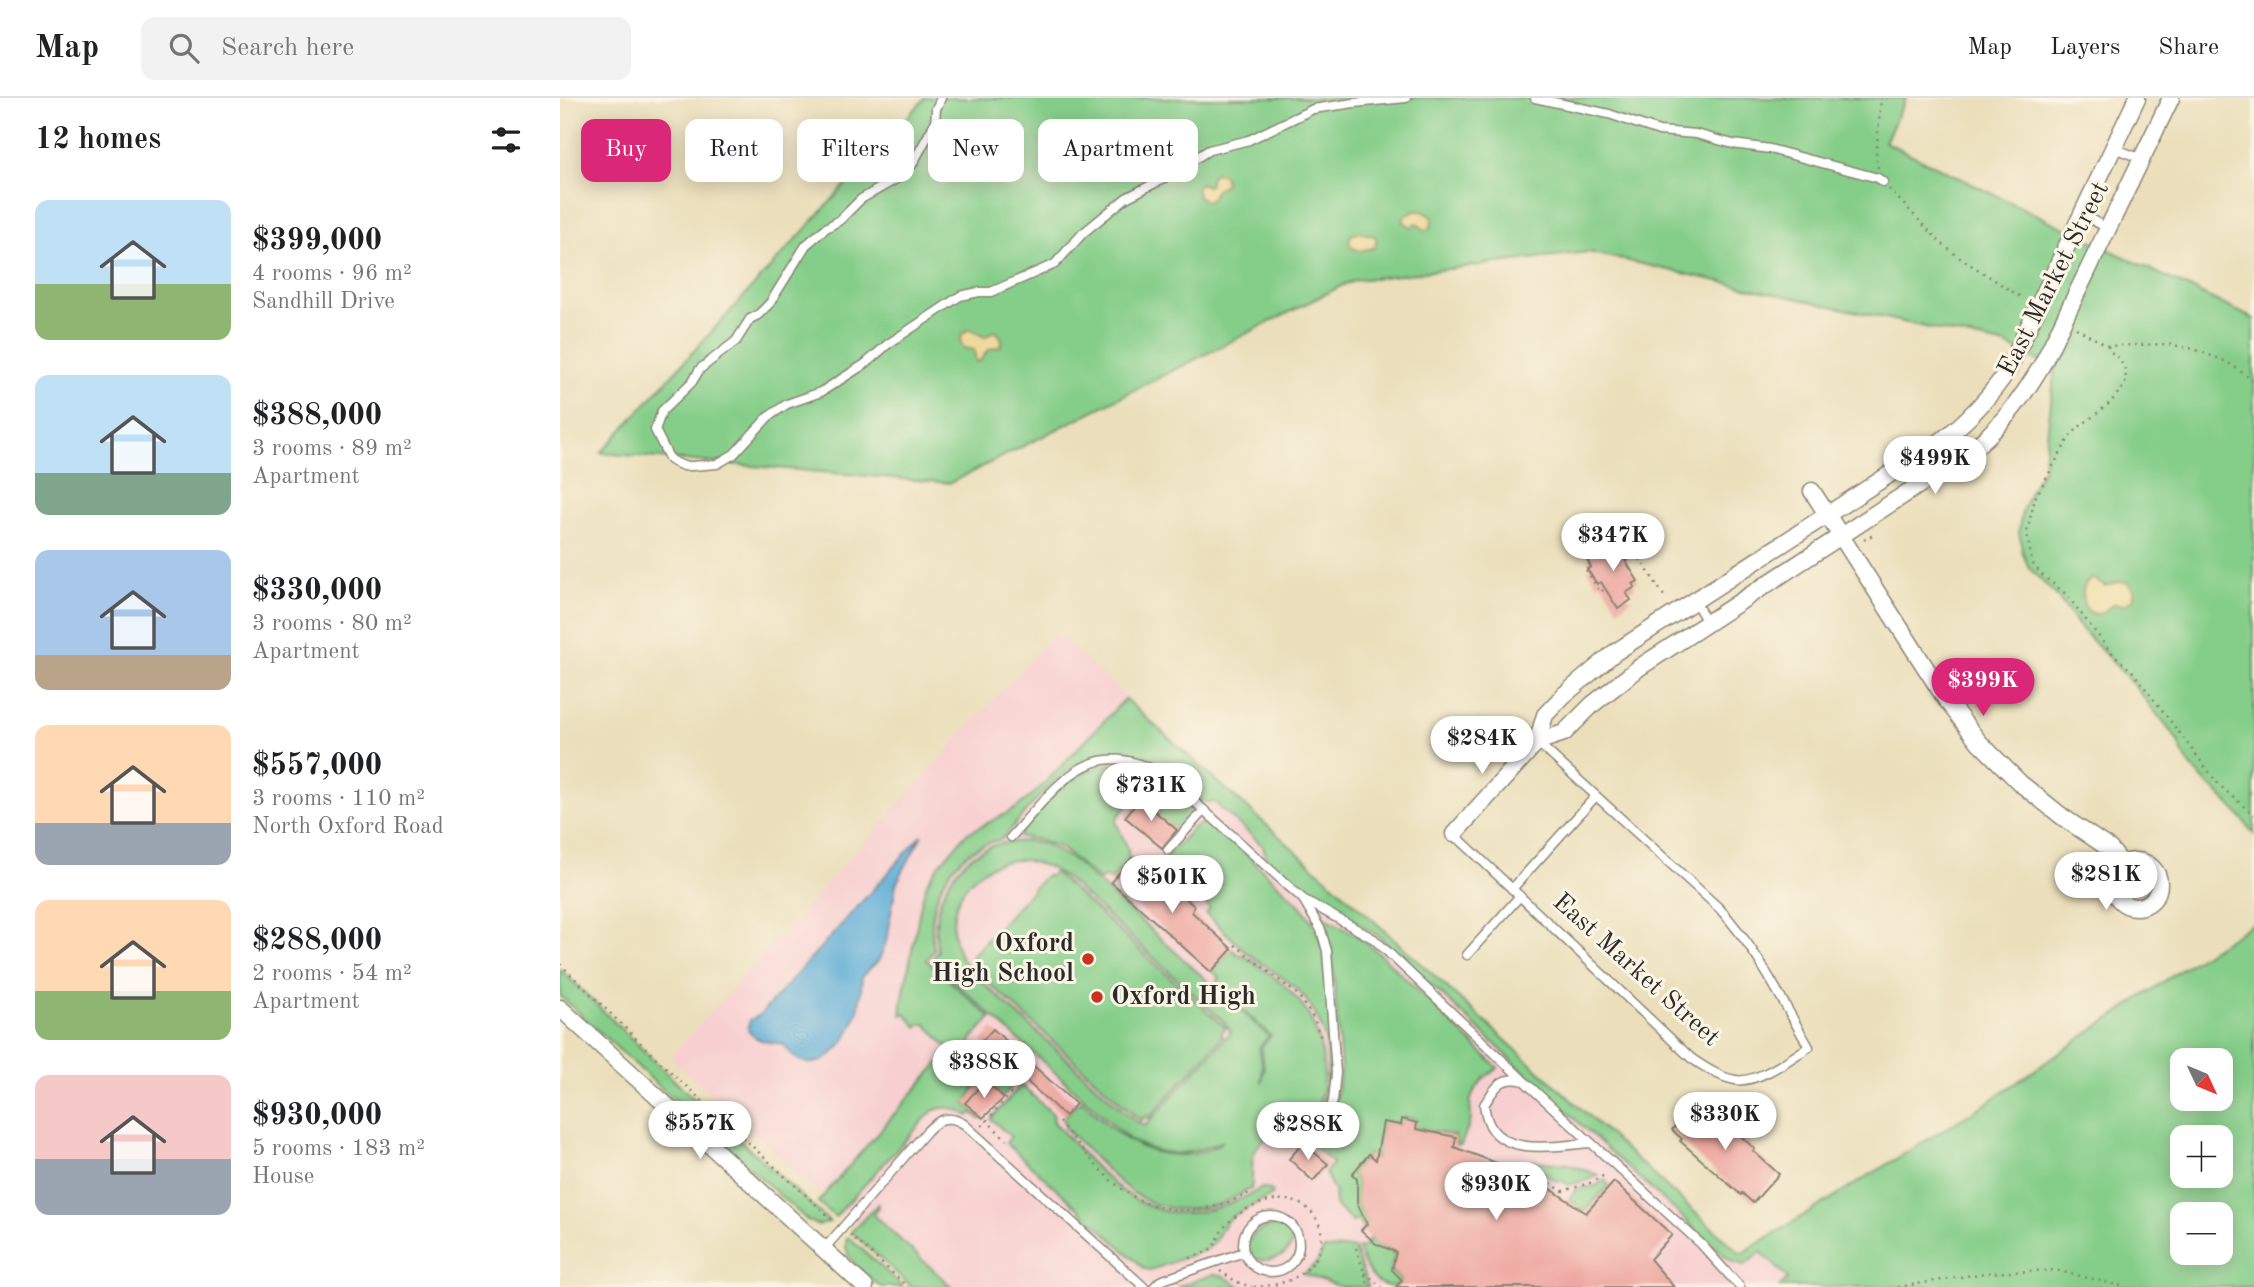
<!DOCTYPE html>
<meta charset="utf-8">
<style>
body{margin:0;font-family:"Old Standard TT",serif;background:#f2f2f2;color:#202124;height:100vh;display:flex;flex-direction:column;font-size:26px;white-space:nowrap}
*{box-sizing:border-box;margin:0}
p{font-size:23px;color:#757577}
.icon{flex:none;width:38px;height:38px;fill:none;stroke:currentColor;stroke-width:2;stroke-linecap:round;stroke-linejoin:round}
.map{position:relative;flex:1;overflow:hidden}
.drawer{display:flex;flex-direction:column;background:#fff;width:560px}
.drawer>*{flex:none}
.guide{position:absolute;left:21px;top:21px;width:665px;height:63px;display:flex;gap:14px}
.needle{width:46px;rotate:134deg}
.fabs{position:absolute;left:1610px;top:950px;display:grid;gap:14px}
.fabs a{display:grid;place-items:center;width:63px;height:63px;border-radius:14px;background:#fff;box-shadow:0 4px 18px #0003;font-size:35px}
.price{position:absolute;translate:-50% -60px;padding:0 16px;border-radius:24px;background:#fff;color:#222;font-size:23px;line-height:46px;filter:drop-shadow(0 2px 4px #0008)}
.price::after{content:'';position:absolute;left:50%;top:42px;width:21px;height:16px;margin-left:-10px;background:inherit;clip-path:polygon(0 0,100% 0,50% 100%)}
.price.selected{background:#db2777;color:#fff}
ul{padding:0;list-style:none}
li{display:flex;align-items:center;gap:21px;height:175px;padding:0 35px}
li span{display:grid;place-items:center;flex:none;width:196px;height:140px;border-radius:14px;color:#555}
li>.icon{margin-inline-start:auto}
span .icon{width:84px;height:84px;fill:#fffc;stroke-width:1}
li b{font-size:30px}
h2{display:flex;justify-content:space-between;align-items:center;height:84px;padding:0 35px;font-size:30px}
.chip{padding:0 24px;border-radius:14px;background:#fff;box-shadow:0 4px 18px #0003;font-size:24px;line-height:63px}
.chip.selected{background:#db2777;color:#fff}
header{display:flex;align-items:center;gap:42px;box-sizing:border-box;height:98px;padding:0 35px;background:#fff;border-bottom:2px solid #e0e0e0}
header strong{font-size:33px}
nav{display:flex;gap:38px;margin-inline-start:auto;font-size:24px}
.search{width:490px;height:63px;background:#f2f2f2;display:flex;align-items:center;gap:18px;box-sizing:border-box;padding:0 24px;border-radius:14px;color:#757577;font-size:26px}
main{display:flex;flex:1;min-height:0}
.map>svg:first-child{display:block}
</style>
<header>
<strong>Map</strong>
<div class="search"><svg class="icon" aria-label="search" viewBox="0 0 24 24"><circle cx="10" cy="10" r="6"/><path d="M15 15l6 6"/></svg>Search here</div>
<nav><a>Map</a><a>Layers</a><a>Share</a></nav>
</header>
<main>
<section class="drawer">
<h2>12 homes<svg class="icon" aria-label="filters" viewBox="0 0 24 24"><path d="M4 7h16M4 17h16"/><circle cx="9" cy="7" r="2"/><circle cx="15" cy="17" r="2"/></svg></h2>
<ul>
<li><span style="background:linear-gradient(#bfe0f5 60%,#8fb573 0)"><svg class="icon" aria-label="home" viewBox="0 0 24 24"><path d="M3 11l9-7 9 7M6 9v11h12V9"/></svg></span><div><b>$399,000</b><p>4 rooms · 96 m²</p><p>Sandhill Drive</p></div></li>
<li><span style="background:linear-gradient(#bfe0f5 70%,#7fa58c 0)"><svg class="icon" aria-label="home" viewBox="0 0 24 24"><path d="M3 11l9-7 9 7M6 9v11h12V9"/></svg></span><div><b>$388,000</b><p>3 rooms · 89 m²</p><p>Apartment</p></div></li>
<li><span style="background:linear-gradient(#a9c7e8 75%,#b9a48a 0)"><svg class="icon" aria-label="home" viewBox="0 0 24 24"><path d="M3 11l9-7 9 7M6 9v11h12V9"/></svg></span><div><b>$330,000</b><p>3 rooms · 80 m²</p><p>Apartment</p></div></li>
<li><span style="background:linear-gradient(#ffd9b3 70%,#9aa5b1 0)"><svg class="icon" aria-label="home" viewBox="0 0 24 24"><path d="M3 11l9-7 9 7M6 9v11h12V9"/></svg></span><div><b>$557,000</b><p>3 rooms · 110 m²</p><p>North Oxford Road</p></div></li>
<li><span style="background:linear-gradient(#ffd9b3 65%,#8fb573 0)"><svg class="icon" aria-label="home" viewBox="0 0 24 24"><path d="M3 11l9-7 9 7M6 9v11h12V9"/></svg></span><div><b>$288,000</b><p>2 rooms · 54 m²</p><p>Apartment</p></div></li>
<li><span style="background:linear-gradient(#f6c9c9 60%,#9aa5b1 0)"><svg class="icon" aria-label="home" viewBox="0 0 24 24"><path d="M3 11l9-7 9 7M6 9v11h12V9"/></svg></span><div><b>$930,000</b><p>5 rooms · 183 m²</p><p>House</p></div></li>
</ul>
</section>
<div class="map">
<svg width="1694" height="1189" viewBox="0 0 1694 1189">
<rect width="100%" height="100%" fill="#fcf5e5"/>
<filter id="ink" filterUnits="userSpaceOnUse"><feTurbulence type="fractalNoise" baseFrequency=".0143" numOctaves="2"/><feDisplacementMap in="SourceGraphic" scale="14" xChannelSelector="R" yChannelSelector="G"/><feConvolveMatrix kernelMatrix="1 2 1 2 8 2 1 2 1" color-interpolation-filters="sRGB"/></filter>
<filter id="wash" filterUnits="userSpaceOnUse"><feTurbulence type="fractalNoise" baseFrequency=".00686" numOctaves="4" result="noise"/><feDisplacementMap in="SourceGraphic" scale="28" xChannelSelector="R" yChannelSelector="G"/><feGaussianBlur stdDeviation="1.57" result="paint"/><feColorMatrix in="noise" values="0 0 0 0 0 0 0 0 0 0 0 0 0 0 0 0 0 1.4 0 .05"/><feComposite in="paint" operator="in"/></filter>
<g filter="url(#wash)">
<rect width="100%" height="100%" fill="#ebdfbb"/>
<path fill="#f7cfd0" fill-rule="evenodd" d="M495,534L1181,1156L1694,843V1189H364L110,959ZM1622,962H1661V1001H1622ZM1622,1040H1661V1078H1622ZM1622,1116H1661V1155H1622Z"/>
<g fill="#85ce89" stroke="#587c5a" stroke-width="2" fill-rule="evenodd">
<path d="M365,0H1346L1325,44L1694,221V736C1687,727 1681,718 1673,710C1655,690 1625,671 1618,643L1573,586L1520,529L1497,498L1469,470L1462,453L1459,432L1462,414L1470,393L1483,371L1495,271L1446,247L1028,154L797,182L785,186L390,385L41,355Z"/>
<path d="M565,601L803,813L1181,1156L1424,1007L1635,862L1694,825V1189H1219L1228,1180L1201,1154L1185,1167L1173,1164L1164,1157L1032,1037L820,839L730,783L708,764L703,748L654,704C639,707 629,693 619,684C589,657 545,646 510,671C484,689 463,718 442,741C389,752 365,802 374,852L366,862L431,920L411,941V948L420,956L427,957L457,983L443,999L426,983L415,990L405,1005L423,1021H420L412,1015L408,1018C396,1009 385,1007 372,1013L275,1119L258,1104L390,952L366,926H362L357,929L345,915L341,917L342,904L362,801L368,783L379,767L406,736L455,711L477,693ZM1622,962H1661V1001H1622ZM1622,1040H1661V1078H1622ZM1622,1116H1661V1155H1622Z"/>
<path d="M550,666L567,667L584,671L585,674L575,700L558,718L556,724L569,753L567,756L571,760L552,782L544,779L540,783L501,750L483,743L458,738C481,708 511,671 550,666Z"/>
<polygon points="591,674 616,693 630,707 631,719 619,734 579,702 587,679 589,680 591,678 588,676"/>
<path d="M644,725L652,726L661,733L738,805L751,821L759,839L764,858C767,897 782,994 761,1026C758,1031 753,1033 748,1036C776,989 777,928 733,888C718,875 700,866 685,853C672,841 659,828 646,816L650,810L614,777L606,759L635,728Z"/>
<path d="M465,743L485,746L513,762L709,938L699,950L702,965V985L704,970L701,949L711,938L655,886L660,880L652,873L672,851L677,856L683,857C699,869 719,880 733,896C766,931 777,995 743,1032C736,1040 716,1032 704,1042C686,1056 695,1073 691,1091C680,1095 673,1102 662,1105C585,1131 554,1076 506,1031L503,1021L516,1006L522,1003C552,1031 578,1059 622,1057C636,1057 652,1052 663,1043C628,1058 606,1061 570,1042L371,863L378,853C369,810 389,764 432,748C443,744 454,744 465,743ZM464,762L489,769L507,781L663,923L671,934L585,1028L575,1023L411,874C371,827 402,760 464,762Z"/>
<polygon points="494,774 666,930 661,935 663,938 589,1020 586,1018 581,1023 409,867 414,862 411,859 486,777 489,779"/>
<polygon points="757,815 794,836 818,854 938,970 924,980 913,995 910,1004 911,1021 901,1047 896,1047 896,1038 856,1030 856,1022 845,1019 841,1027 823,1025 816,1062 809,1056 792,1076 797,1081 797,1105 808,1126 803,1130 798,1121 793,1124 775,1108 774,1093 765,1075 773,1065 750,1045 762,1038 772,1021 781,972 772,854 766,833"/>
<polygon points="0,871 117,985 270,1124 259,1127 248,1123 114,1001 114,999 110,998 0,898"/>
<path d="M461,987L493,1016L494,1024C561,1099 600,1147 702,1090H706L713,1094L712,1097L674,1117L665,1125L655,1143L648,1151L591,1172L585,1171L446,1045L451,1039L431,1021Z"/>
<polygon points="974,1063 1008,1066 1038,1077 1031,1081 1009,1087 1000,1082 998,1084 970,1066"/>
<polygon points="1045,1082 1049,1087 1025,1113 1009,1101 1016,1091 1036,1088"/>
<polygon points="318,1106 318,1109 313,1117 392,1189 352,1189 291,1134"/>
<path d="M713,1128L721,1129L731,1136C736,1158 709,1167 691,1159L687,1150C689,1136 700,1131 713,1128Z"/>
<path d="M287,1139L292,1142L343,1189H321C306,1176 280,1161 287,1139Z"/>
<path d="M809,1141L835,1155L831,1173L841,1182L835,1189C813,1189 804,1169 798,1150L804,1149Z"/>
<polygon points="794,1150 808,1189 781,1189 744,1176 756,1166 764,1151"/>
<polygon points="654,1176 663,1178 681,1189 617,1189"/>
</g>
<g fill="#eeda9e" stroke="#8c8264" stroke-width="2">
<polygon points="654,75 662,76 665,80 665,86 656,92 650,102 646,103 638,98 636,89 640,85 647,88 650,86 650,80"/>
<polygon points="855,113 863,113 872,119 872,125 869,131 864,132 857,125 851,129 844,124 844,118"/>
<polygon points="800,134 815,138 817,144 814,150 799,153 791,149 789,143 791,137"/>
<polygon points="409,231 425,239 432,234 437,234 442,241 441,248 428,252 420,263 416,264 414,252 404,250 400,245 402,236"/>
<path d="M1530,481L1536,482L1545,488L1558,484H1567L1574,492V500L1565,507L1553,506C1549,509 1544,515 1539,516C1521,518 1517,491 1530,481Z"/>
</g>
<g fill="#5cabd6" stroke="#446b80" stroke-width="2">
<polygon points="1039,424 1048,437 1021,455 1012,442"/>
<path d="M362,737L336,786L326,844L319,862L302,878C301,889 301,901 298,912C288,947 254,991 223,946C209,944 196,944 188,932L190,922L200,917Z"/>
</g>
<g id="blocks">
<g fill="#eea8a1">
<polygon points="1053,444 1058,451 1064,447 1072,458 1065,462 1078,483 1073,486 1075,489 1066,495 1071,502 1058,511 1041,484 1037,486 1027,471 1031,469 1027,461"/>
<polygon points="580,701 617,732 602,750 565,719"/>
<polygon points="572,760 612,796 618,794 634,808 632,814 672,851 651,874 551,784"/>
<polygon points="433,931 516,1006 505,1018 422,943"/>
<polygon points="427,984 444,1000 423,1020 405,1005 421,987 423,988"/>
<polygon points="1145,1004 1158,1016 1157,1017 1195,1051 1193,1053 1219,1076 1193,1105 1182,1095 1181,1097 1120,1043 1122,1041 1112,1032 1136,1005 1141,1009"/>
<polygon points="842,1021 857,1025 856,1031 896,1039 894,1049 958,1073 991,1091 1026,1115 1054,1084 1112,1137 1090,1161 1114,1189 836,1189 842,1182 832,1172 836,1154 816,1146 801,1132 807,1126 797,1105 797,1081 792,1076 809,1056 816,1062 823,1024 841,1027"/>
<polygon points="743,1045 768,1066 753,1083 729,1061"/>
</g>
</g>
</g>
<g filter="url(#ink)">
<use href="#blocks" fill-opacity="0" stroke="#8b8573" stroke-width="2"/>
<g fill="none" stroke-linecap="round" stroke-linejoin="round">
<defs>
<g id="service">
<polyline points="381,0 376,11 375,25 352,67 338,80 301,101 280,122 266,130 246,147 210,205 198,217 190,221 176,243 140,271 132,284 102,313 95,332 110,362 123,368 132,368 157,366 174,356 208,319 227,306 261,294 305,266 328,246 400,198 419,194 431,194 495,166 523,135 566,100 601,82 649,52 689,42 753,11 794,5 846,0"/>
<polyline points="975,0 1049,16 1099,33 1136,36 1173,46 1210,51 1318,80 1323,84"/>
<polyline points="1554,50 1582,61"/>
<polyline points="1522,117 1548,130"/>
<polyline points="1134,502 1147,524"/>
<path d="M894,736L1131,960C1144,969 1159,979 1175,982C1197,986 1231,960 1249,949C1221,901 1197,851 1159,810L977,644"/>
<path d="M451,739C499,686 532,631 609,681L743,801L761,832L767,853L776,975L773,1003L766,1024L759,1034L747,1040"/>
<polyline points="608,752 644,712"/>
<polyline points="952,791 1036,698"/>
<polyline points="743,801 814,841 962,981"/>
<polyline points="907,857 960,798"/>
<path d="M1030,1045C1000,1047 942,1060 928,1023C926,1018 925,1012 924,1007C936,989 940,977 964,983L1141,1146L1180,1189"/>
<circle cx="711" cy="1146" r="28"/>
<path d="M264,1151L367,1033C379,1021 388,1016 404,1026L584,1189"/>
<polyline points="594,1189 600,1183 684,1154"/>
</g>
<g id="minor">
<polyline points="1252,393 1387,603 1419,644 1460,685 1504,720 1550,751 1563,767"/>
<path d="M977,644L1004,635L1033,606L1080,569L1405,357C1439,332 1462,301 1483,265L1611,0"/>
<path d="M894,736L977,644L985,617L1004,597L1054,555L1381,343C1408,323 1429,300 1448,272L1577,0"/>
<circle cx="1576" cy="786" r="23"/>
<polyline points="0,910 305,1189"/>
</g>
</defs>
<use href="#service" stroke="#8b8573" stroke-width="11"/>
<use href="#minor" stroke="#8b8573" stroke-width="19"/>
<g stroke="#8b8573" stroke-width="2.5" stroke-dasharray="2 5" stroke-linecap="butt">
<polyline points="1318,70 1316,58 1321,0"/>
<polyline points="1329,91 1379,143 1397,158 1464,201"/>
<polyline points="1516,230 1548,248 1607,246 1634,251 1667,264 1694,283"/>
<polyline points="1548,248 1551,254 1559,261 1566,273 1565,287 1550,305 1518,330 1509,340 1475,400 1467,434 1472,465 1482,477 1506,496 1550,553 1573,574 1659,687 1694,717"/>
<polyline points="1065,437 1104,498"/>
<polyline points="1304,442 1316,435"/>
<polyline points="1071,445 1089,433"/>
<polyline points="1067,463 1088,449"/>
<polyline points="1026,472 1040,494 1045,491"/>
<polyline points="576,701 584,682"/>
<polyline points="675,847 738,897 754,921 762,943"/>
<polyline points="0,866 101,965 275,1124"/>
<polyline points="426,1022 447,1042"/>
<path d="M499,1024C518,1045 536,1071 558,1088C599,1121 647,1117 691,1094"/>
<polyline points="422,1028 460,985"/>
<polyline points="972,1075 1003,1093 1033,1084 1046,1076"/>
<polyline points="290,1137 348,1189"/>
<polyline points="796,1150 809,1189"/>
<path d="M630,1160C637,1157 648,1155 654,1148C657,1144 659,1139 661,1134C670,1119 688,1109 705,1104C758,1089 785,1151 736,1179C724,1186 708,1188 694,1189"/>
<polyline points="660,1173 677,1184 692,1189"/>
<polyline points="805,1175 822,1189"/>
<polyline points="1338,1189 1425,1175 1495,1172 1566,1189"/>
</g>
<use href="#service" stroke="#fff" stroke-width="8"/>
<use href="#minor" stroke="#fff" stroke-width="16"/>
</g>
</g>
<g fill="#c8321e" stroke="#fcf5e5" stroke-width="2.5">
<circle cx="528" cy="861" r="7"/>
<circle cx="537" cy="899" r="7"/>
</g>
<g text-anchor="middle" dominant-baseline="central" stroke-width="6" stroke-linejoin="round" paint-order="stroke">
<g font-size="26" fill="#2b2b2b" stroke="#fcf5e5">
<text transform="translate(1494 181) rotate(-63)">East Market Street</text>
<text transform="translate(1076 872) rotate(42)">East Market Street</text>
</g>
<g font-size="26" font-weight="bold" fill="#2b2b2b" stroke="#fcf5e5" text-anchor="end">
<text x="514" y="846">Oxford<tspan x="514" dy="30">High School</tspan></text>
<text x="551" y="899" text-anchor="start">Oxford High</text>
</g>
</g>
</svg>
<div class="fabs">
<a><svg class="needle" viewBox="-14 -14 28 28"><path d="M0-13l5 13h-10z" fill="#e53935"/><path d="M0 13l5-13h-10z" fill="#757577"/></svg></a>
<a>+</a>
<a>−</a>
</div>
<b class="price" style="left:1375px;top:398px">$499K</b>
<b class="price" style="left:1053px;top:475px">$347K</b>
<b class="price selected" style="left:1423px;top:620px">$399K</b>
<b class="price" style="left:922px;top:678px">$284K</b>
<b class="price" style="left:591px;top:725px">$731K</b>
<b class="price" style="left:1546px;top:814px">$281K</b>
<b class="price" style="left:612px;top:817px">$501K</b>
<b class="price" style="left:424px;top:1002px">$388K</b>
<b class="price" style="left:1165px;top:1054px">$330K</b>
<b class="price" style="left:140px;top:1063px">$557K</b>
<b class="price" style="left:748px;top:1064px">$288K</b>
<b class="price" style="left:936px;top:1124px">$930K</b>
<div class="guide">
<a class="chip selected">Buy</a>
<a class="chip">Rent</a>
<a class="chip">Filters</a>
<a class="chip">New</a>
<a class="chip">Apartment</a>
</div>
</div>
</main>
